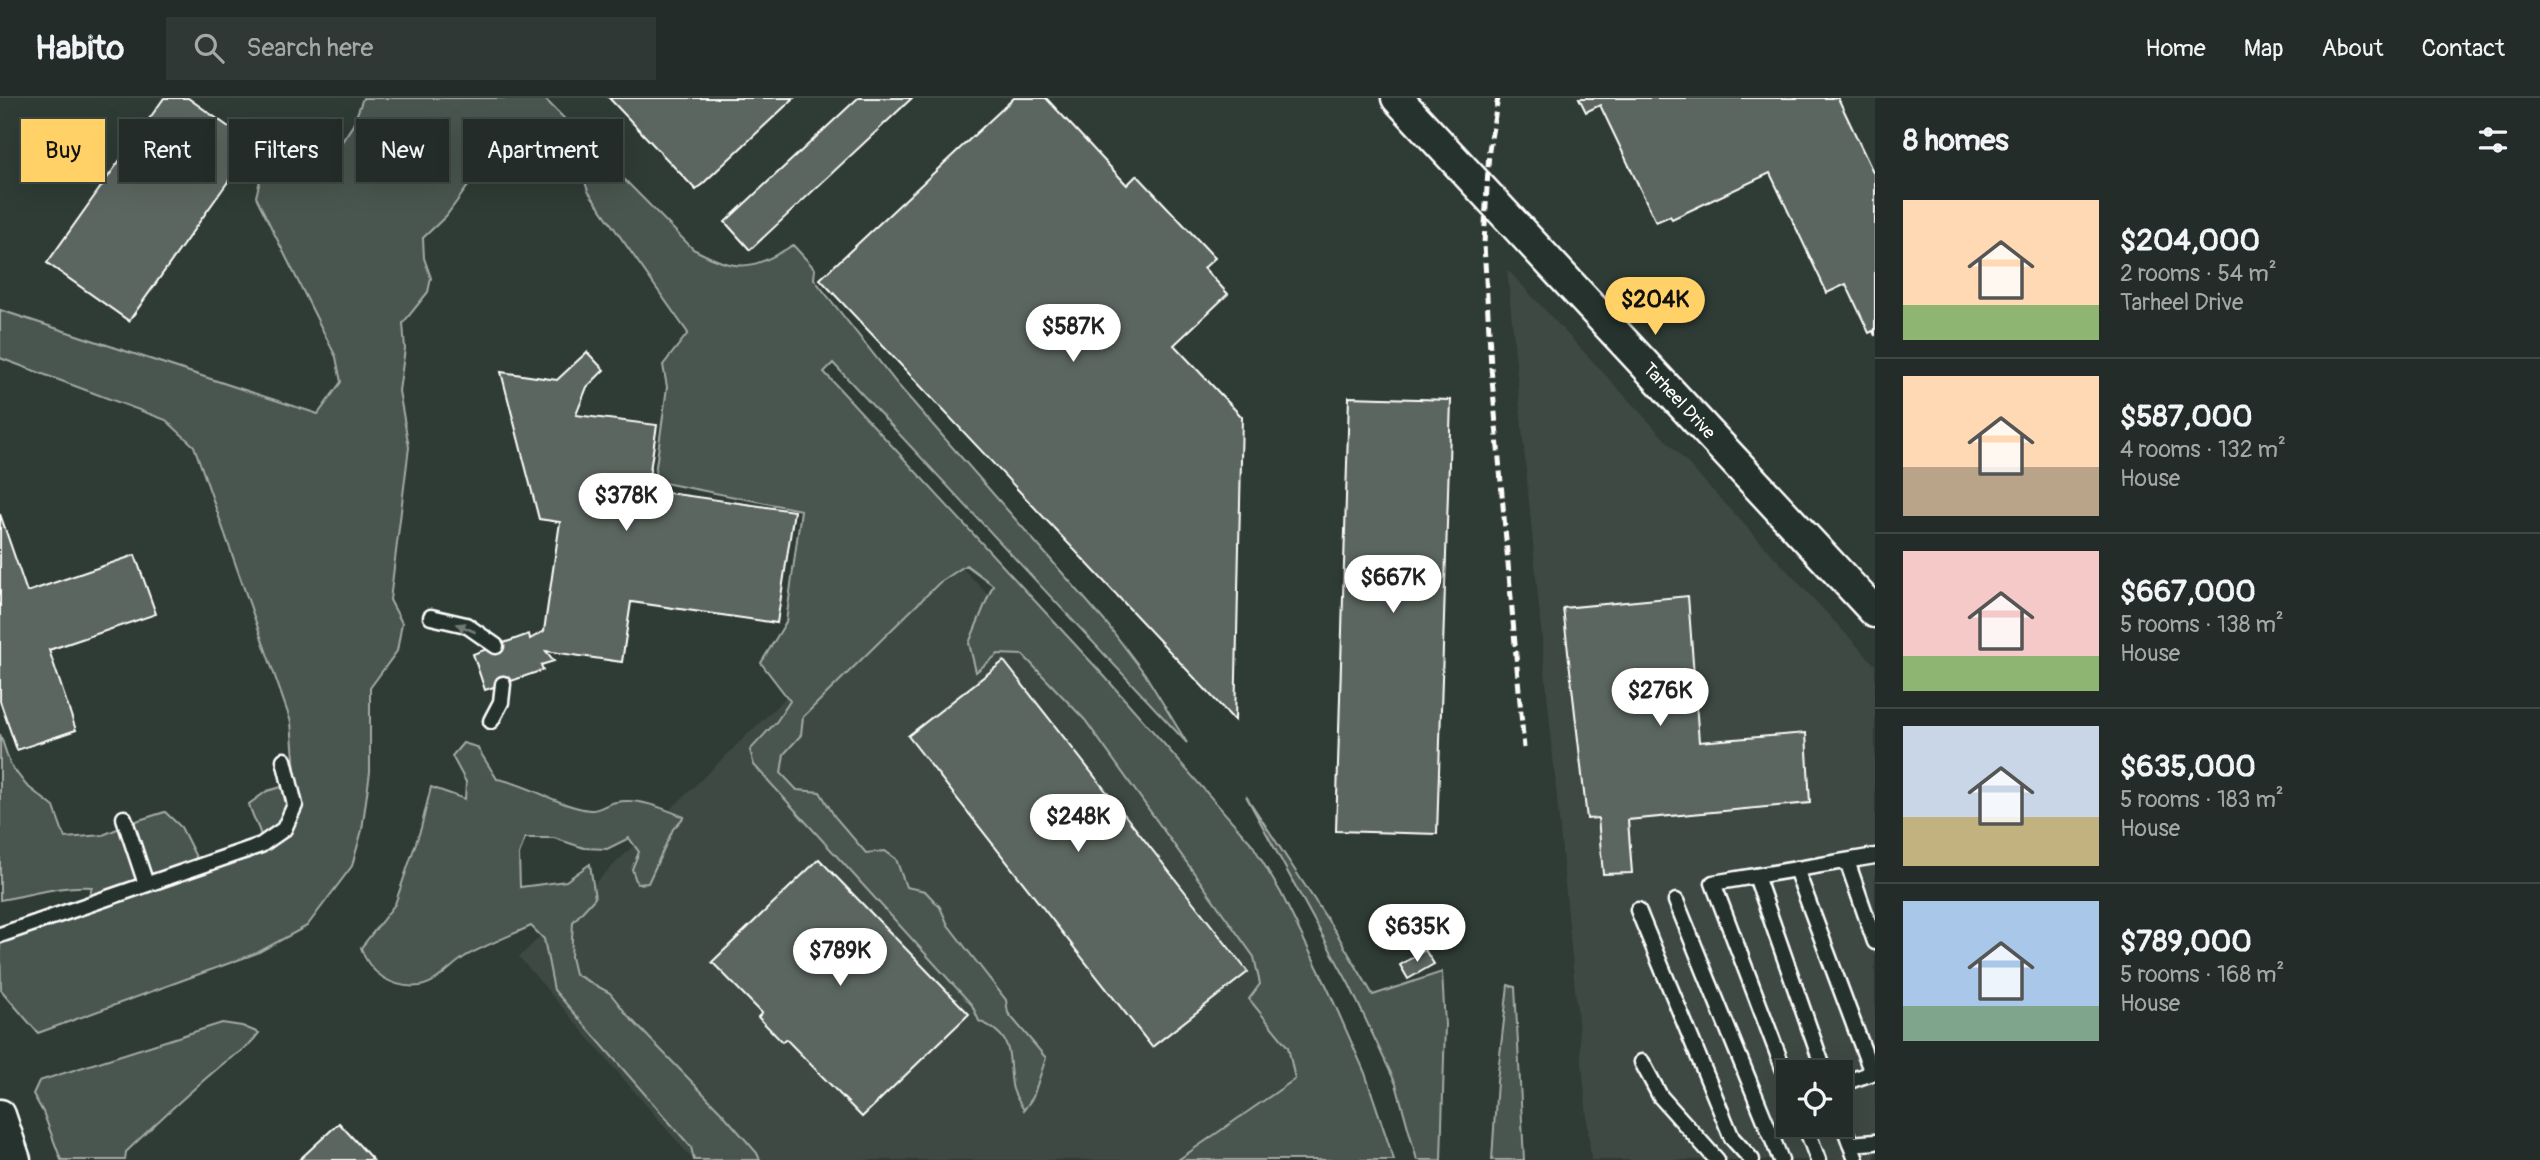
<!DOCTYPE html>
<meta charset="utf-8">
<style>
body{margin:0;font-family:Pangolin,sans-serif;background:#2f3834;color:#f1f3f6;height:100vh;display:flex;flex-direction:column;font-size:26px;white-space:nowrap}
*{box-sizing:border-box;margin:0}
p{font-size:23px;color:#a3a7a8}
.icon{flex:none;width:38px;height:38px;fill:none;stroke:currentColor;stroke-width:2;stroke-linecap:round;stroke-linejoin:round}
.map{position:relative;flex:1;overflow:hidden}
.sheet{display:flex;flex-direction:column;background:#232c28;width:665px}
.sheet>*{flex:none}
.top-card{position:absolute;left:21px;top:21px;width:665px;height:63px;display:flex;gap:14px}
.controls{position:absolute;left:1776px;top:962px;display:grid;gap:14px}
.controls a{display:grid;place-items:center;width:77px;height:77px;border-radius:0px;background:#232c28;box-shadow:0 7px 28px #0002,0 0 0 2px #404845;font-size:35px}
.price{position:absolute;translate:-50% -60px;padding:0 16px;border-radius:24px;background:#fff;color:#222;font-size:23px;line-height:46px;filter:drop-shadow(0 2px 4px #0008)}
.price::after{content:'';position:absolute;left:50%;top:42px;width:21px;height:16px;margin-left:-10px;background:inherit;clip-path:polygon(0 0,100% 0,50% 100%)}
.price.active{background:#ffd166;color:#111}
ul{padding:0;list-style:none}
li{display:flex;align-items:center;gap:21px;height:175px;padding:0 28px}
li+li{border-top:2px solid #404845}
li span{display:grid;place-items:center;flex:none;width:196px;height:140px;border-radius:0px;color:#555}
li>.icon{margin-inline-start:auto}
span .icon{width:84px;height:84px;fill:#fffc;stroke-width:1}
li b{font-size:30px}
h2{display:flex;justify-content:space-between;align-items:center;height:84px;padding:0 28px;font-size:30px}
.chip{padding:0 24px;border-radius:0px;background:#232c28;box-shadow:0 7px 28px #0002,0 0 0 2px #404845;font-size:24px;line-height:63px}
.chip.active{background:#ffd166;color:#111}
header{display:flex;align-items:center;gap:42px;box-sizing:border-box;height:98px;padding:0 35px;background:#232c28;border-bottom:2px solid #404845}
header strong{font-size:33px}
nav{display:flex;gap:38px;margin-inline-start:auto;font-size:24px}
.search{width:490px;height:63px;background:#2f3834;display:flex;align-items:center;gap:18px;box-sizing:border-box;padding:0 24px;border-radius:0px;color:#a3a7a8;font-size:26px}
main{display:flex;flex:1;min-height:0}
.map>svg:first-child{display:block}
</style>
<header>
<strong>Habito</strong>
<div class="search"><svg class="icon" aria-label="search" viewBox="0 0 24 24"><circle cx="10" cy="10" r="6"/><path d="M15 15l6 6"/></svg>Search here</div>
<nav><a>Home</a><a>Map</a><a>About</a><a>Contact</a></nav>
</header>
<main>
<div class="map">
<svg width="1875" height="1062" viewBox="0 0 1875 1062">
<rect width="100%" height="100%" fill="#2f3b35"/>
<filter id="ink" filterUnits="userSpaceOnUse"><feTurbulence type="fractalNoise" baseFrequency=".0143" numOctaves="2"/><feDisplacementMap in="SourceGraphic" scale="14" xChannelSelector="R" yChannelSelector="G"/><feConvolveMatrix kernelMatrix="1 2 1 2 8 2 1 2 1" color-interpolation-filters="sRGB"/></filter>
<g filter="url(#ink)">
<g fill="#3c4842" fill-rule="evenodd">
<path d="M1507,171L1875,567V1062H1591ZM1788,975H1841V1027H1788Z"/>
<polygon points="941,448 1212,727 1369,1062 693,1062 519,859"/>
</g>
<g fill="#4a544f" stroke="#a4aaa7" stroke-width="2">
<path d="M363,0H544L693,151C737,174 751,173 793,147L815,171L814,181L898,287L1107,526L1145,576L1187,645L833,265L824,274L1105,579L1252,746L1281,795L1328,891L1365,975L1394,1062H1178L1295,981L1288,949L1249,901L1260,886L1254,859L1085,622L1023,557L998,556L976,574L969,545L993,487L966,467L939,485L803,619L801,637L784,656L781,675L797,692L820,694L835,719L866,755L885,753L896,761L906,789L925,793L940,809L948,827L1006,902L1008,915L1046,960L1033,999L1024,1012C1020,1005 1013,996 1012,987C1007,953 1015,939 979,923L972,907L754,667L750,652L777,623L790,603L761,565L786,524L801,412L654,383L667,289L663,267L688,235L588,93L581,71L554,49L515,53L482,69L446,118L423,140L424,160L431,180L428,194L403,225L405,251L399,293L409,349L390,502L402,525L397,553L370,590V674L362,732L352,768L307,828L257,855L38,935L1,892L0,845L84,813L92,789C59,787 32,797 0,802V636L10,666L26,687L54,709L65,740L103,737L139,722L165,714L181,729L198,763L211,770L251,760L263,749C263,734 253,722 249,706L267,693L296,685L291,624L194,348L166,322L0,260V212L318,316L341,284L336,259L256,99L262,74L275,56L286,48L311,41L339,48L353,27Z"/>
<path d="M463,645L477,649L497,681C529,686 559,709 590,712C599,713 607,705 616,704C639,700 663,710 684,719L673,731L648,785L637,786L632,771L639,754L629,740L607,751L584,750L554,740H525L519,757L520,789L566,783L590,766L595,800L573,824L571,859L575,876L610,895L629,919L723,1016L757,1055L760,1062H694L691,1049L554,892L544,841L531,828C509,838 486,847 466,858C451,867 438,885 420,888C392,891 369,875 361,850L395,806L421,730L431,689L465,701L466,684L452,658Z"/>
<polygon points="1246,698 1337,836 1373,897 1442,874 1445,927 1441,1062 1417,1062 1396,986 1349,886"/>
<polygon points="1508,887 1515,889 1524,1062 1492,1062 1497,983"/>
<path d="M222,925L242,928L259,935C246,953 234,956 218,970C186,997 156,1025 126,1054L125,1062H61L43,1014L33,996L39,983Z"/>
</g>
<g fill="#5b6661" stroke="#fff" stroke-width="2">
<polygon points="164,0 188,0 254,47 129,223 47,165"/>
<polygon points="609,0 794,0 696,92"/>
<polygon points="858,0 912,0 750,152 725,124"/>
<polygon points="1014,0 1046,0 1127,87 1137,77 1215,160 1204,170 1228,196 1174,247 1242,319 1235,623 820,181"/>
<polygon points="1579,0 1838,0 1875,78 1875,238 1873,233 1869,235 1846,186 1827,195 1770,75 1672,121 1670,118 1656,124 1600,7 1586,14"/>
<polygon points="587,254 604,272 587,289 576,317 657,327 647,392 794,413 777,525 631,504 622,564 546,553 554,563 541,567 543,572 485,592 473,556 529,536 530,541 544,533 560,424 539,421 501,274 557,282"/>
<polygon points="1349,299 1451,302 1437,736 1336,733"/>
<polygon points="0,416 27,494 135,457 156,516 49,552 76,632 17,652 0,603"/>
<polygon points="1688,498 1699,644 1806,635 1810,705 1628,722 1632,775 1603,776 1598,720 1587,721 1563,510"/>
<polygon points="1004,563 1248,874 1152,949 908,638"/>
<polygon points="819,761 969,916 862,1019 786,941 782,944 758,919 762,915 712,864"/>
<polygon points="1425,852 1434,866 1408,881 1400,867"/>
<polygon points="339,1025 373,1062 299,1062"/>
</g>
<g fill="none" stroke-linecap="round" stroke-linejoin="round">
<defs>
<g id="lane">
<polyline points="431,519 466,527 496,548"/>
<polyline points="491,623 501,604 503,586"/>
<polyline points="124,720 146,786"/>
<polyline points="1847,763 1875,844"/>
<polyline points="1796,771 1872,975"/>
<polyline points="1756,778 1825,975"/>
<polyline points="1676,803 1781,1062"/>
<polyline points="1638,812 1732,1040 1752,1062"/>
<polyline points="0,837 261,747 284,731 295,707 284,662"/>
<polyline points="1642,964 1660,998 1717,1062"/>
<polyline points="1788,983 1713,785 1875,758"/>
<polyline points="1841,986 1872,975 1875,971"/>
<polyline points="1841,1020 1856,1062"/>
<polyline points="1805,1027 1818,1062"/>
<polyline points="1850,1046 1875,1044"/>
</g>
<g id="street">
<polyline points="1397,0 1875,514"/>
<polyline points="0,1017 15,1062"/>
</g>
</defs>
<use href="#lane" stroke="#fff" stroke-width="19"/>
<use href="#street" stroke="#fff" stroke-width="35"/>
<use href="#lane" stroke="#26332d" stroke-width="14"/>
<use href="#street" stroke="#26332d" stroke-width="30"/>
<polyline stroke="#fff" stroke-width="5" stroke-dasharray="10 5" stroke-linecap="butt" points="1498,0 1489,52 1484,146 1491,269 1524,650"/>
</g>
<defs><path id="oneway-solid" d="M-6-.8H1V-3.2L6.5 0L1 3.2V.8H-6Z" transform="scale(1.75)"/></defs>
<use fill="#727a76" href="#oneway-solid" transform="translate(466 530) rotate(-156)"/>
</g>
<g text-anchor="middle" dominant-baseline="central" stroke-width="7" stroke-linejoin="round" paint-order="stroke">
<g font-size="18" fill="#fff" stroke="#26332d">
<text transform="translate(1679 303) rotate(47)">Tarheel Drive</text>
</g>
</g>
</svg>
<div class="controls">
<a><svg class="icon" aria-label="locate" viewBox="0 0 24 24"><circle cx="12" cy="12" r="6"/><path d="M12 2v4M12 18v4M2 12h4M18 12h4"/></svg></a>
</div>
<b class="price active" style="left:1655px;top:239px">$204K</b>
<b class="price" style="left:1073px;top:266px">$587K</b>
<b class="price" style="left:626px;top:435px">$378K</b>
<b class="price" style="left:1393px;top:517px">$667K</b>
<b class="price" style="left:1660px;top:630px">$276K</b>
<b class="price" style="left:1078px;top:756px">$248K</b>
<b class="price" style="left:1417px;top:866px">$635K</b>
<b class="price" style="left:840px;top:890px">$789K</b>
<div class="top-card">
<a class="chip active">Buy</a>
<a class="chip">Rent</a>
<a class="chip">Filters</a>
<a class="chip">New</a>
<a class="chip">Apartment</a>
</div>
</div>
<section class="sheet">
<h2>8 homes<svg class="icon" aria-label="filters" viewBox="0 0 24 24"><path d="M4 7h16M4 17h16"/><circle cx="9" cy="7" r="2"/><circle cx="15" cy="17" r="2"/></svg></h2>
<ul>
<li><span style="background:linear-gradient(#ffd9b3 75%,#8fb573 0)"><svg class="icon" aria-label="home" viewBox="0 0 24 24"><path d="M3 11l9-7 9 7M6 9v11h12V9"/></svg></span><div><b>$204,000</b><p>2 rooms · 54 m²</p><p>Tarheel Drive</p></div></li>
<li><span style="background:linear-gradient(#ffd9b3 65%,#b9a48a 0)"><svg class="icon" aria-label="home" viewBox="0 0 24 24"><path d="M3 11l9-7 9 7M6 9v11h12V9"/></svg></span><div><b>$587,000</b><p>4 rooms · 132 m²</p><p>House</p></div></li>
<li><span style="background:linear-gradient(#f6c9c9 75%,#8fb573 0)"><svg class="icon" aria-label="home" viewBox="0 0 24 24"><path d="M3 11l9-7 9 7M6 9v11h12V9"/></svg></span><div><b>$667,000</b><p>5 rooms · 138 m²</p><p>House</p></div></li>
<li><span style="background:linear-gradient(#c9d6e8 65%,#c2b280 0)"><svg class="icon" aria-label="home" viewBox="0 0 24 24"><path d="M3 11l9-7 9 7M6 9v11h12V9"/></svg></span><div><b>$635,000</b><p>5 rooms · 183 m²</p><p>House</p></div></li>
<li><span style="background:linear-gradient(#a9c7e8 75%,#7fa58c 0)"><svg class="icon" aria-label="home" viewBox="0 0 24 24"><path d="M3 11l9-7 9 7M6 9v11h12V9"/></svg></span><div><b>$789,000</b><p>5 rooms · 168 m²</p><p>House</p></div></li>
</ul>
</section>
</main>
